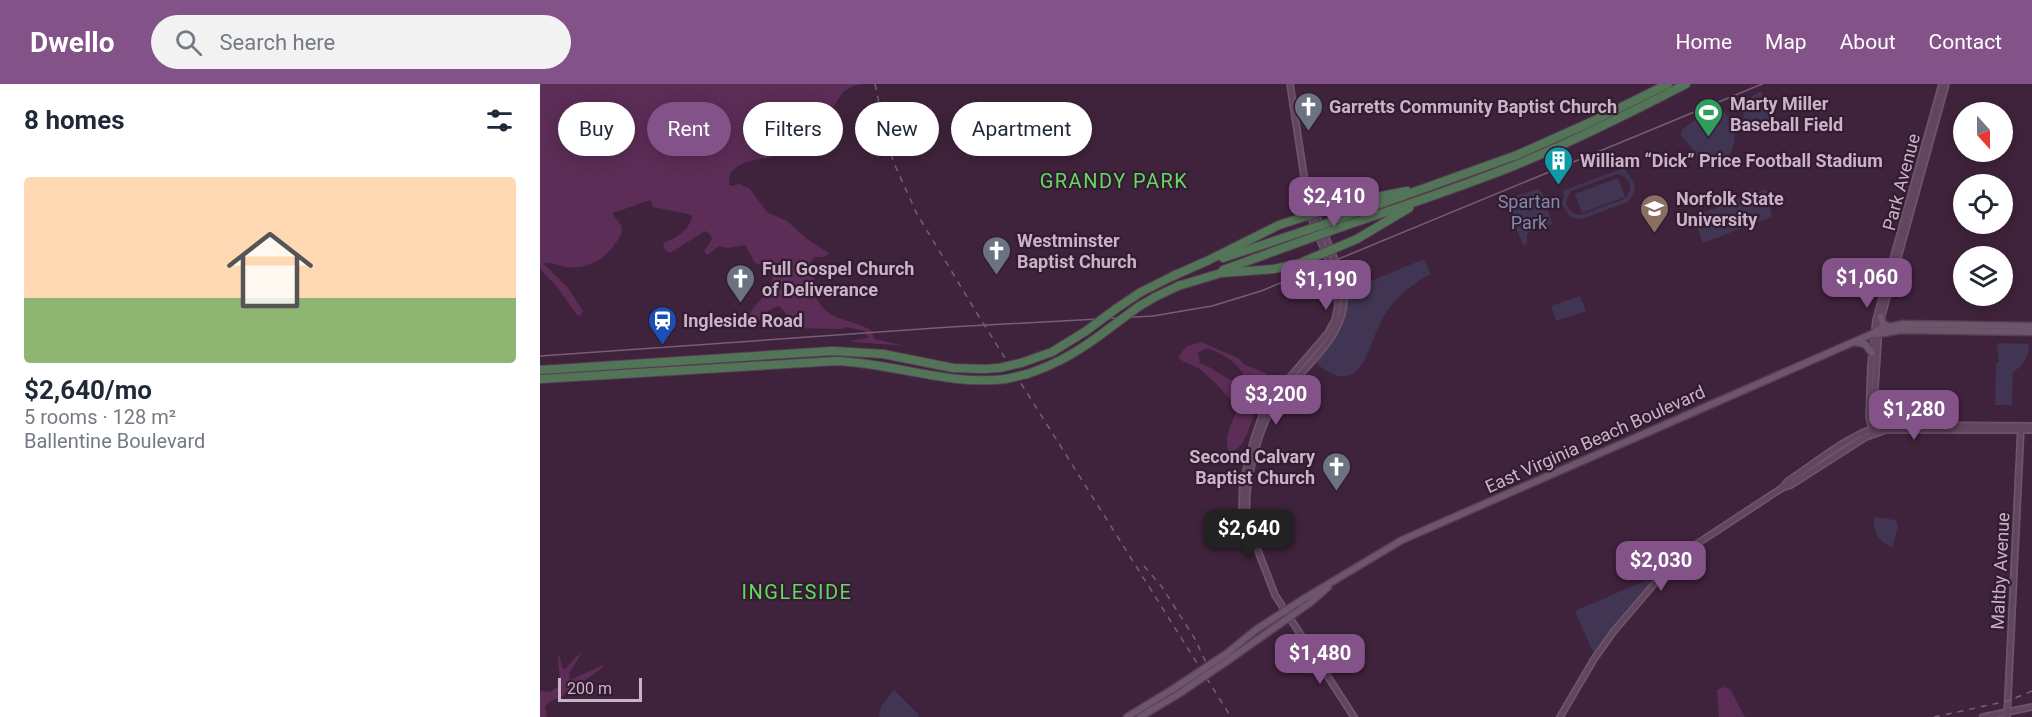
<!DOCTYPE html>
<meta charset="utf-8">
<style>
body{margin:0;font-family:Roboto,sans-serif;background:#f2f2f3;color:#1f2937;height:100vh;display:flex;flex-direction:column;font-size:22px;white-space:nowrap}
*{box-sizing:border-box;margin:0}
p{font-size:20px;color:#747a83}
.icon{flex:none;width:33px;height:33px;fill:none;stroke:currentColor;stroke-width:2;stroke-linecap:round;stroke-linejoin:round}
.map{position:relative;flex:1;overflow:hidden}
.details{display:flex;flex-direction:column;background:#fff;width:540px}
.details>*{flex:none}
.banner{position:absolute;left:18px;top:18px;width:570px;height:54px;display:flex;gap:12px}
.needle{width:39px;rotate:159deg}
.tools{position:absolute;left:1413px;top:18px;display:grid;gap:12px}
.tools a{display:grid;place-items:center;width:60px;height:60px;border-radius:50%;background:#fff;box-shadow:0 3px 15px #0003;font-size:30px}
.scale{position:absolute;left:18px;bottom:15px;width:84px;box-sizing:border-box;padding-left:6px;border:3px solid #cab3c7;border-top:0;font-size:16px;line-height:21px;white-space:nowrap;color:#cab3c7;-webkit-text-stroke:4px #331c31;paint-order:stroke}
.price{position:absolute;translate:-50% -51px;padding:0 14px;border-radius:12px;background:#825289;color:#fff;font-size:20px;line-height:39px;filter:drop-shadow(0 2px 3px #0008)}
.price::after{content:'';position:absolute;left:50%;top:36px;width:18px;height:14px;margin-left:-9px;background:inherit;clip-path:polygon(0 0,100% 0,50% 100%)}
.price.current{background:#222;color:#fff}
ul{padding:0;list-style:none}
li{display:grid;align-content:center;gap:12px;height:318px;padding:0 24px}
li span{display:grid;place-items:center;height:186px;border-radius:6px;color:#555}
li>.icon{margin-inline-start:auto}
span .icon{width:108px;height:108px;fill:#fffc;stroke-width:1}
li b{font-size:26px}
h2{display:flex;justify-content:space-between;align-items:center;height:72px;padding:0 24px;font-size:26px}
.chip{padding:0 21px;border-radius:27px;background:#fff;box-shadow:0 3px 15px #0003;font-size:21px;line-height:54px}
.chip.current{background:#825289;color:#fff}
header{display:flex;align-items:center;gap:36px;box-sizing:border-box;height:84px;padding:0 30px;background:#825289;color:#fff}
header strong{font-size:28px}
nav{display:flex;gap:33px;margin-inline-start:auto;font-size:21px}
.search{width:420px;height:54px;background:#f2f2f3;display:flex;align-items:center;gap:15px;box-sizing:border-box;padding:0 21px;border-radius:33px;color:#747a83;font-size:22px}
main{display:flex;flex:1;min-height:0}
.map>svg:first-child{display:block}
</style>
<header>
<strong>Dwello</strong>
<div class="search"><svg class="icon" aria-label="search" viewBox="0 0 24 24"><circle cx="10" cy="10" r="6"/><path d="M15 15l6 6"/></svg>Search here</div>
<nav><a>Home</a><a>Map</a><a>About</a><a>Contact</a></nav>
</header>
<main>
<section class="details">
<h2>8 homes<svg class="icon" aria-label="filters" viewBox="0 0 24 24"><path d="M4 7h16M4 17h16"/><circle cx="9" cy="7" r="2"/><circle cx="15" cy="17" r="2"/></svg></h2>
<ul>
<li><span style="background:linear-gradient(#ffd9b3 65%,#8fb573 0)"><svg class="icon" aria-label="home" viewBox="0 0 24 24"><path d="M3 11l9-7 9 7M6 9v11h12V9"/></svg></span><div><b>$2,640/mo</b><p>5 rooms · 128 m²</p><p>Ballentine Boulevard</p></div></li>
</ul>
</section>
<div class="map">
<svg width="1492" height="633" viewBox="0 0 1492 633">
<rect width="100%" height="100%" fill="#3f233c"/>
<g fill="#403552" fill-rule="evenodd">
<path d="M1221,7L1233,32L1231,35L1205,43C1200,26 1206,14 1221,7Z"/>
<path d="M1180,24C1197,38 1199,56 1187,75L1166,82L1141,51L1142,46L1156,35Z"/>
<path d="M1084,84L1095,100L1094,108L1088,118L1041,135L1030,133L1022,120L1024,112L1022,107ZM1077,90C1091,93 1095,106 1084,115L1041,131C1032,130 1027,127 1026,117L1031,107Z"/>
<polygon points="1078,94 1085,113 1042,129 1035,110"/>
<polygon points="998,105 1003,110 1012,140 989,148 987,151 987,160 983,161 969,127 968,116 970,114"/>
<polygon points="1208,105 1213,106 1216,109 1227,105 1232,133 1163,159 1153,133 1203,113 1204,109"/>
<path d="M884,175L891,190C872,199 857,213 845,230C827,259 824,318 777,280V275C798,256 805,234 807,207Z"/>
<polygon points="1040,212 1046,227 1016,237 1011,222"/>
<path d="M1459,259L1489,260C1489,273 1484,281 1473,288L1472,321H1455L1456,279L1459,278L1457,260Z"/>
<path d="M1334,433L1355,436L1358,441L1353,463C1338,459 1333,447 1334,433Z"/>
<polygon points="1109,495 1111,497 1081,533 1055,568 1053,568 1035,527"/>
<polygon points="354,606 378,630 379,633 339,633 341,622"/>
</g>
<g fill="#5c2d57" fill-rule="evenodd">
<path d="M0,0H323L313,2L303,8L288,31C280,35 270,36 264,45C258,53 256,60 247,67C227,79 208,70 190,89L189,100L191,102L199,100L210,105L227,128L247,137L267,155L289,169L284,173H275C266,182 272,185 274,195C275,200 273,204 275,209C282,237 312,234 332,247L334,255L366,262C346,260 328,260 309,257L328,254L325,247L306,243L301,245L255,244L247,239L246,229L239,222C225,225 221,238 209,243C202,221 241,210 231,183L215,179L205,161L187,164L179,162L167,171L164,167L172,155L170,150L165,147L130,169L126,167L123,161L125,158C136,155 151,144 152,132L148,130L113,123L110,116L73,129C74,135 81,138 82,144C82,151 77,157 74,161C64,177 43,186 25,183C18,181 10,178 3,179L28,204L43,227L41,232L37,231L17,203L0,185Z"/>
<path d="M661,258L698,274L705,281L724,288L734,298L733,302C726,309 721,316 717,325C709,338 707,366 689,368C683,352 692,339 698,325C691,315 669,291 658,284C651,280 643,279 638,273L647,262ZM666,264C681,269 700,278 705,295L703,298C687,299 675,284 660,279L658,269Z"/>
<path d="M19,570L22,583L25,585L37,572L41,570L29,589L30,596L63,581L62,584L21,613L9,618L5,623L7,633H0V607L10,608L19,602C22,592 16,581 19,570Z"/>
<polygon points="1184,603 1190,605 1205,633 1179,633 1177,606"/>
</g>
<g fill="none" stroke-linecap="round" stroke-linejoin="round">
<defs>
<g id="secondary">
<polyline points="750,0 770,131 796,195 798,222 795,236 788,249 737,308 723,329 714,355 703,398 702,425 735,511 814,633"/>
<polyline points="768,104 780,141"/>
<polyline points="1330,185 1344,185 1349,188"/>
<polyline points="1332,344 1329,333 1331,281 1336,236 1402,0"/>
<polyline points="1332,350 1339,242 1406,0"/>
<path d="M1243,403L1248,397C1276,379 1316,344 1349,341L1492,342"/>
<path d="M706,432C707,424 706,417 707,409C709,388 718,349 729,330C752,287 814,256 803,200C799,183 790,165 784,149"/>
<polyline points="1020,633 1054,575 1074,547 1132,479 1143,469 1242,404 1251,401 1326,353 1346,346 1492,346"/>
<polyline points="1443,633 1492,623"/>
<polyline points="1467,633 1481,342"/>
</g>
<g id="primary">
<polyline points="1341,233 1343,240 1348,242"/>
<polyline points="1334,249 1338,250 1361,246 1492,248"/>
<polyline points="1315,258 1325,260 1332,269"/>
<polyline points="686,570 717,545 765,514 862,456 1334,249 1340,245 1363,240 1492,242"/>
<polyline points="690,575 771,518 788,503"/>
<polyline points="587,633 633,605"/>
<polyline points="600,633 637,611"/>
</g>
<g id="highway">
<polyline points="790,138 977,71 1051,38 1128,0"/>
<path d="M793,146C854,125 916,105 976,81C1034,57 1090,29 1146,0"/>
<polyline points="683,174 764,147"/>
<polyline points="683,186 768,155"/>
<polyline points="633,192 669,176 739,141 807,119 867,107"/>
<polyline points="638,202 681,189 734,185 760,179 817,155 869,124"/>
<polyline points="598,223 615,213 640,201"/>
<polyline points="577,224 601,208 637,190"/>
<polyline points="481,279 512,268 546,247"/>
<polyline points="0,286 293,267 343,270 413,284 444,285 459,284"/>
<path d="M487,290C518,280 542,265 567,246"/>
<path d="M0,295L296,277C354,279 407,302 466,295"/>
</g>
</defs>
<use href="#secondary" stroke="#6c556a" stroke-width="8"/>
<use href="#primary" stroke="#574055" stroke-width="9"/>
<use href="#highway" stroke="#563f54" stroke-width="10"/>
<use href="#secondary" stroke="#62455e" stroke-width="4.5"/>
<use href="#primary" stroke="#6f556c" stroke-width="6"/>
<use href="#highway" stroke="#537557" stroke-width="8"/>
<polyline stroke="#795d76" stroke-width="1.5" points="0,272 410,243 613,232 672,222 721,207 1222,0"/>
<g stroke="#795d76" stroke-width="1.5" stroke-dasharray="6 6" stroke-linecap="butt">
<polyline points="335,0 345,47 353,77 377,130 438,231 691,633"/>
<polyline points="604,482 622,503 655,555 669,585"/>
<polyline points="1394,633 1468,617 1492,607"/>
</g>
<defs>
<g id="primary-bridge">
<polyline points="633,605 686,570"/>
<polyline points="637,611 690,575"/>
</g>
<g id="highway-bridge">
<polyline points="764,147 790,138"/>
<polyline points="768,155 793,146"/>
<polyline points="567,246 598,223"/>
<polyline points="546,247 577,224"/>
<polyline points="459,284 481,279"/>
<polyline points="466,295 487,290"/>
</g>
</defs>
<use href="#primary-bridge" stroke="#574055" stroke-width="9" stroke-linecap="butt"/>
<use href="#highway-bridge" stroke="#563f54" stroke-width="10" stroke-linecap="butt"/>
<use href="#primary-bridge" stroke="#6f556c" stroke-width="6"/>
<use href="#highway-bridge" stroke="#537557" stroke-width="8"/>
</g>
<defs>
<symbol id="church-pin" viewBox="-11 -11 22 30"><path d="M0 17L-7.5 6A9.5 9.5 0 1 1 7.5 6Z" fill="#6b7280" stroke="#331c31"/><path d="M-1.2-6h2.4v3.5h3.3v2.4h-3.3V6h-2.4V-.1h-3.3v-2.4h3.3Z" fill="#fff"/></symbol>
<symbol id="stadium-pin" viewBox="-11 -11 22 30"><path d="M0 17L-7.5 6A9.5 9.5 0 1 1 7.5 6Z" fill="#2e9e5b" stroke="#331c31"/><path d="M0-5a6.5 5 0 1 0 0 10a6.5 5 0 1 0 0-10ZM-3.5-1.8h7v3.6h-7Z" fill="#fff"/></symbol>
<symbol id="building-pin" viewBox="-11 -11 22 30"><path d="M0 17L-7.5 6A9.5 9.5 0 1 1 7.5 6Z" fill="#0f9aa8" stroke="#331c31"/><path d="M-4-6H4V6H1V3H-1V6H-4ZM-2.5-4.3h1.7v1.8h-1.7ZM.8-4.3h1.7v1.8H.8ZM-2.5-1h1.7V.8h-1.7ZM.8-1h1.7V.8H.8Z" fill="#fff"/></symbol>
<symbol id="university-pin" viewBox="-11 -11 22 30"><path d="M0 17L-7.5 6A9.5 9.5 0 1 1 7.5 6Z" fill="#8d6e63" stroke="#331c31"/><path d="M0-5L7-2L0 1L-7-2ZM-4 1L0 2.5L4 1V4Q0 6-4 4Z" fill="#fff"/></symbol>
<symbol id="station-pin" viewBox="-11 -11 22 30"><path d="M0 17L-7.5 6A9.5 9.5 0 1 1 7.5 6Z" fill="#1a4fb4" stroke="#331c31"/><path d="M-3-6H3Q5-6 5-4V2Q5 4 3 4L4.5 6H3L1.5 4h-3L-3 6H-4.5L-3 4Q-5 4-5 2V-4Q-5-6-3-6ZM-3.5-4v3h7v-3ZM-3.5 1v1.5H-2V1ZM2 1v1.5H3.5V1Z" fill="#fff"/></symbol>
</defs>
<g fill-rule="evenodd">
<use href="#church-pin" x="752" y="6" width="33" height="45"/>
<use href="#stadium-pin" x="1152" y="12" width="33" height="45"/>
<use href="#building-pin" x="1002" y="60" width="33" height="45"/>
<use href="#university-pin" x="1098" y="108" width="33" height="45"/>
<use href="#church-pin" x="440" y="150" width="33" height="45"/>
<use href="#church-pin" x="184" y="178" width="33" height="45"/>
<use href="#station-pin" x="106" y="220" width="33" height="45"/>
<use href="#church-pin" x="780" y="366" width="33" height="45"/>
</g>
<g text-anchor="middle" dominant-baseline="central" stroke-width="4.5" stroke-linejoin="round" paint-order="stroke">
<g font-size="18" font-weight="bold" fill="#cab3c7" stroke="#331c31" text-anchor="start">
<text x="1190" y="19">Marty Miller<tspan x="1190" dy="21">Baseball Field</tspan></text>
<text x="789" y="22">Garretts Community Baptist Church</text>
<text x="1040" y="76">William “Dick” Price Football Stadium</text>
<text x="1136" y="114">Norfolk State<tspan x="1136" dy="21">University</tspan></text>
<text x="477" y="156">Westminster<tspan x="477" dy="21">Baptist Church</tspan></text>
<text x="222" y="184">Full Gospel Church<tspan x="222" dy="21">of Deliverance</tspan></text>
<text x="143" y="236">Ingleside Road</text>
<text x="775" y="372" text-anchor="end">Second Calvary<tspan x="775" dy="21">Baptist Church</tspan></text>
</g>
<g font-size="18" fill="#cab3c7" stroke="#331c31">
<text transform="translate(1361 98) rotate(-75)">Park Avenue</text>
<text transform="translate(1055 355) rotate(-24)">East Virginia Beach Boulevard</text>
<text transform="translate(1460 487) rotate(-87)">Maltby Avenue</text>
</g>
<g font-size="18" fill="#808bab" stroke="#331c31">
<text x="989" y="117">Spartan<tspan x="989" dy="21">Park</tspan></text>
</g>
<g font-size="20" letter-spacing="1.5" fill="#64d95e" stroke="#331c31">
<text x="574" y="97">GRANDY PARK</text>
<text x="257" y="508">INGLESIDE</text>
</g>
</g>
</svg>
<div class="tools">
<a><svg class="needle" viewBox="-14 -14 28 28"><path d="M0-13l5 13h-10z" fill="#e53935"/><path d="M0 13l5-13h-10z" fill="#747a83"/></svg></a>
<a><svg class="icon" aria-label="locate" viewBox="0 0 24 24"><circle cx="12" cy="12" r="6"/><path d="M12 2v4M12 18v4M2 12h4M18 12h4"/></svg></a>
<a><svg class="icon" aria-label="layers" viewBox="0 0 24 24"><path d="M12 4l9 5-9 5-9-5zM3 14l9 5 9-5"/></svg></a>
</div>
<div class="scale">200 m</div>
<b class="price" style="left:794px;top:144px">$2,410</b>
<b class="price" style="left:1327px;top:225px">$1,060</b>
<b class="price" style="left:786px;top:227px">$1,190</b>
<b class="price" style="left:736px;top:342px">$3,200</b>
<b class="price" style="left:1374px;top:357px">$1,280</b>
<b class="price current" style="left:709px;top:476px">$2,640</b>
<b class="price" style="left:1121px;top:508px">$2,030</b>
<b class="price" style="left:780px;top:601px">$1,480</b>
<div class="banner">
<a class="chip">Buy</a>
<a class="chip current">Rent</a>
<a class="chip">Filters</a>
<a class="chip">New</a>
<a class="chip">Apartment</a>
</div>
</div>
</main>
